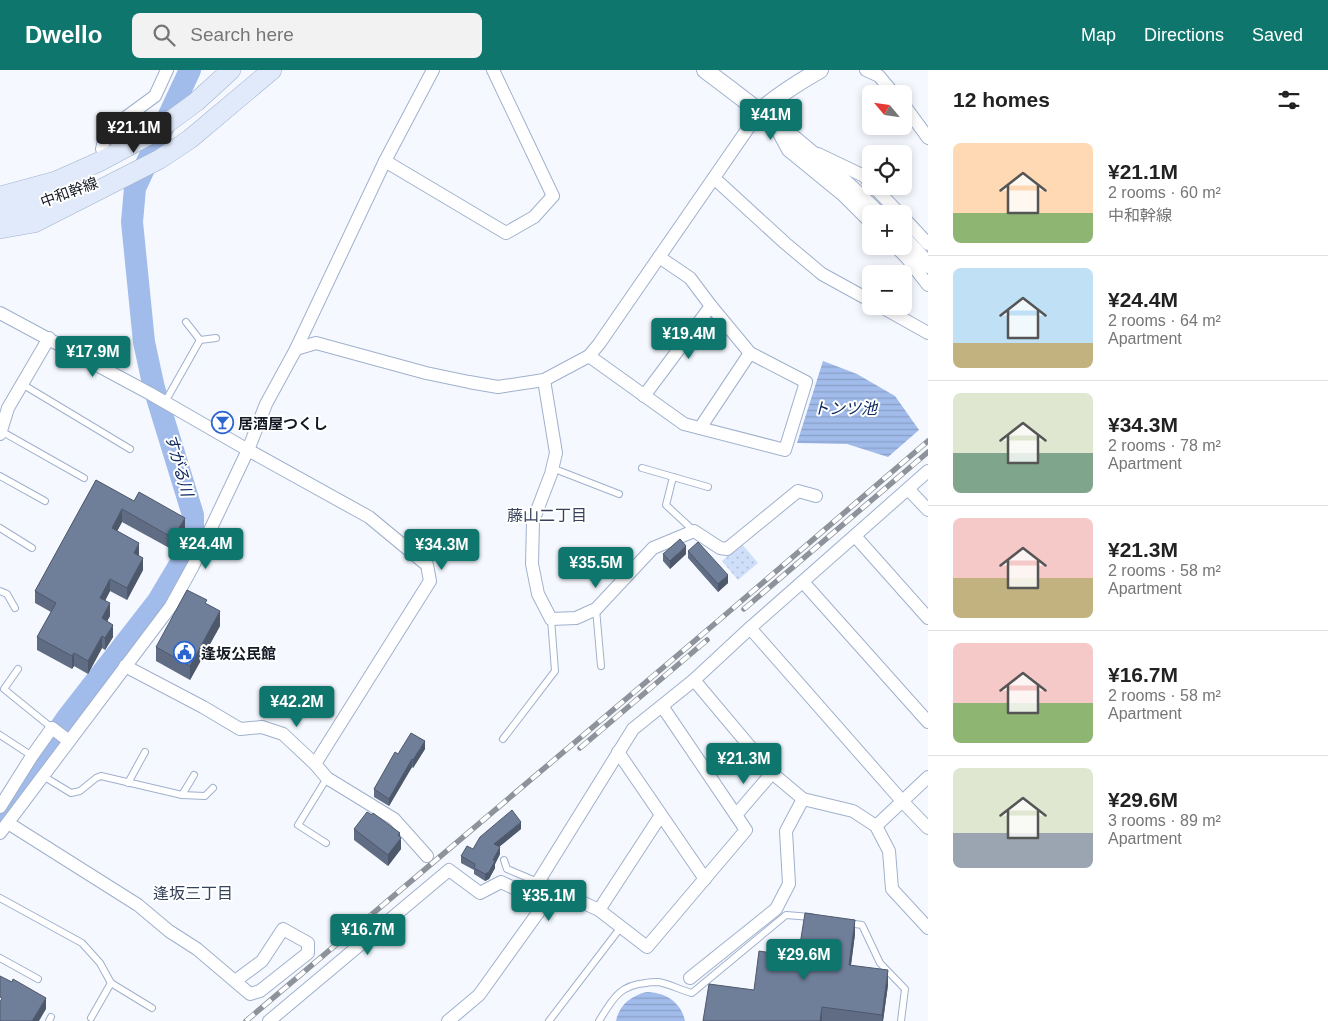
<!DOCTYPE html>
<meta charset="utf-8">
<style>
body{margin:0;font-family:Helvetica,"Noto Sans JP",sans-serif;background:#f2f2f2;color:#222;height:100vh;display:flex;flex-direction:column;font-size:19px;white-space:nowrap}
*{box-sizing:border-box;margin:0}
p{font-size:16px;color:#767676}
.icon{flex:none;width:28px;height:28px;fill:none;stroke:currentColor;stroke-width:2;stroke-linecap:round;stroke-linejoin:round}
.map{position:relative;flex:1;overflow:hidden}
.panel{display:flex;flex-direction:column;background:#fff;width:400px}
.panel>*{flex:none}
.needle{width:32px;rotate:299deg}
.controls{position:absolute;left:862px;top:15px;display:grid;gap:10px}
.controls a{display:grid;place-items:center;width:50px;height:50px;border-radius:8px;background:#fff;box-shadow:0 2px 8px #0003;font-size:25px}
.price{position:absolute;translate:-50% -42px;padding:0 11px;border-radius:5px;background:#0f766e;color:#fff;font-size:16px;line-height:32px;filter:drop-shadow(0 1px 2px #0008)}
.price::after{content:'';position:absolute;left:50%;top:30px;width:15px;height:11px;margin-left:-8px;background:inherit;clip-path:polygon(0 0,100% 0,50% 100%)}
.price.active{background:#222;color:#fff}
ul{padding:0;list-style:none}
li{display:flex;align-items:center;gap:15px;height:125px;padding:0 25px}
li+li{border-top:1px solid #e0e0e0}
li span{display:grid;place-items:center;flex:none;width:140px;height:100px;border-radius:8px;color:#555}
li>.icon{margin-inline-start:auto}
span .icon{width:60px;height:60px;fill:#fffc;stroke-width:1}
li b{font-size:21px}
h2{display:flex;justify-content:space-between;align-items:center;height:60px;padding:0 25px;font-size:21px}
header{display:flex;align-items:center;gap:30px;box-sizing:border-box;height:70px;padding:0 25px;background:#0f766e;color:#fff}
header strong{font-size:24px}
nav{display:flex;gap:28px;margin-inline-start:auto;font-size:18px}
.search{width:350px;height:45px;background:#f2f2f2;display:flex;align-items:center;gap:12px;box-sizing:border-box;padding:0 18px;border-radius:8px;color:#767676;font-size:19px}
main{display:flex;flex:1;min-height:0}
.map>svg:first-child{display:block}
</style>
<header>
<strong>Dwello</strong>
<div class="search"><svg class="icon" aria-label="search" viewBox="0 0 24 24"><circle cx="10" cy="10" r="6"/><path d="M15 15l6 6"/></svg>Search here</div>
<nav><a>Map</a><a>Directions</a><a>Saved</a></nav>
</header>
<main>
<div class="map">
<svg width="928" height="951" viewBox="0 0 928 951">
<defs>
<pattern id="park-dots" width="8" height="8" patternUnits="userSpaceOnUse" patternTransform="scale(1.25)"><rect width="8" height="8" fill="#d0dff9"/><path d="M2 2h.1M6 6h.1" fill="none" stroke="#b2bfd5" stroke-width="1.8" stroke-linecap="round"/></pattern>
<pattern id="water-rules" width="6" height="5" patternUnits="userSpaceOnUse" patternTransform="scale(1.25)"><rect width="6" height="5" fill="#a1bbea"/><path d="M0 2.5h6" fill="none" stroke="#8aa0c9"/></pattern>
</defs>
<rect width="100%" height="100%" fill="#f5f9ff"/>
<polygon fill="url(#park-dots)" points="742,474 758,493 738,510 722,491"/>
<g fill="url(#water-rules)">
<polygon points="823,291 857,304 895,326 919,360 888,387 847,374 797,373"/>
<path d="M646,922C665,922 681,932 685,951H616C619,935 631,926 646,922Z"/>
</g>
<g fill="none" stroke-linecap="round" stroke-linejoin="round">
<polyline stroke="#a1bbea" stroke-width="22" points="0,744 67,648 158,531 189,479 193,465 193,445 154,318 144,272 132,152 135,118 190,0"/>
<defs>
<g id="service">
<polyline points="200,270 216,268"/>
<polyline points="22,314 130,379"/>
<polyline points="165,332 200,270 186,252"/>
<polyline points="1,361 84,408"/>
<polyline points="552,398 619,424"/>
<polyline points="642,398 708,417"/>
<polyline points="0,406 45,431"/>
<polyline points="673,407 666,435 694,461"/>
<polyline points="0,458 32,478"/>
<polyline points="0,521 7,524 15,538"/>
<polyline points="596,539 601,596"/>
<polyline points="18,599 4,619 52,658"/>
<polyline points="0,665 32,686"/>
<polyline points="503,669 555,601 551,549"/>
<polyline points="43,706 71,723 80,721 96,708 101,706 182,725 205,726 213,718"/>
<polyline points="128,713 145,682"/>
<polyline points="182,725 194,705"/>
<polyline points="326,773 298,755 327,708"/>
<polyline points="504,790 507,799 538,812"/>
<polyline points="0,828 82,873 100,893 111,913 152,938"/>
<polyline points="848,853 862,855 880,893 905,919 901,951"/>
<polyline points="0,888 38,909"/>
<polyline points="91,948 111,913"/>
<polyline points="49,951 51,947"/>
<polyline points="549,951 621,857"/>
<path d="M599,951C612,930 619,915 646,913C650,912 654,912 658,912C670,914 680,920 692,923L786,845L811,847"/>
</g>
<g id="minor">
<polyline points="866,0 879,6 894,24"/>
<polyline points="904,35 928,68"/>
<polyline points="775,56 788,80 843,125 871,153"/>
<polyline points="102,79 106,62 155,26 167,0"/>
<polyline points="818,84 864,106 871,114"/>
<polyline points="385,91 506,163 534,147 553,126 493,0"/>
<polyline points="714,108 785,173 822,204 871,231"/>
<polyline points="873,116 900,144"/>
<polyline points="904,148 928,174"/>
<polyline points="895,176 907,188 928,215"/>
<polyline points="880,236 928,263"/>
<polyline points="0,243 149,323 248,380 369,447 427,495 430,511 315,694"/>
<polyline points="296,279 316,273 426,303 469,312 498,317 544,310 589,286 599,274 760,41"/>
<polyline points="589,286 684,354 785,380 806,312 750,283 711,236 690,208 659,187"/>
<polyline points="544,310 556,383 551,404 533,451 532,494 538,524 551,549 576,548 596,539 653,478 694,461 720,478 727,479 798,421 816,426"/>
<polyline points="644,326 711,236"/>
<polyline points="700,358 750,283"/>
<polyline points="0,364 8,338 49,268"/>
<polyline points="908,419 928,440"/>
<polyline points="855,466 928,548"/>
<polyline points="803,512 928,652"/>
<polyline points="750,558 902,731 928,758"/>
<polyline points="125,596 203,637 240,659 262,657 283,664 315,694 327,708 394,749 427,786"/>
<polyline points="694,610 772,703 803,729 853,741 876,756 889,781 892,819 928,858"/>
<polyline points="662,636 746,760 647,877 599,840 538,812 633,659 694,610 750,558 928,401"/>
<polyline points="618,682 705,809"/>
<polyline points="0,737 32,686 52,658 69,671"/>
<polyline points="736,745 772,703"/>
<polyline points="8,753 138,835 169,861 197,879 250,924 260,921 308,883 308,873 283,859 262,891 235,911"/>
<polyline points="876,756 928,707"/>
<polyline points="0,763 171,536 193,496 248,380 266,334 296,279 385,91 433,0"/>
<polyline points="599,840 661,745"/>
<polyline points="690,908 776,839 789,814 786,761 803,729"/>
<polyline points="269,951 449,800 480,823 501,812 545,833 479,925 448,951"/>
</g>
<g id="tertiary">
<path d="M705,0C765,45 825,91 878,144"/>
<path d="M760,41C778,25 799,12 820,0"/>
<polyline points="904,169 928,195"/>
</g>
<g id="secondary">
<polyline points="0,126 56,111 101,91 155,62 196,32 231,0"/>
<path d="M0,143C26,139 52,131 76,121"/>
<polyline points="0,159 34,153 160,89 190,69 272,0"/>
</g>
</defs>
<use href="#service" stroke="#a0b0cd" stroke-width="8"/>
<use href="#minor" stroke="#a0b0cd" stroke-width="14"/>
<use href="#tertiary" stroke="#a0b0cd" stroke-width="18"/>
<use href="#secondary" stroke="#a0b0cd" stroke-width="20"/>
<use href="#service" stroke="#fff" stroke-width="6"/>
<use href="#minor" stroke="#fff" stroke-width="12"/>
<use href="#tertiary" stroke="#fff" stroke-width="16"/>
<use href="#secondary" stroke="#e0eafa" stroke-width="19"/>
<defs>
<g id="rail">
<polyline points="744,539 928,382"/>
<polyline points="580,678 707,570"/>
<polyline points="246,951 718,551 928,371"/>
</g>
</defs>
<use href="#rail" stroke="#8e939b" stroke-width="5.5"/>
<use href="#rail" stroke="#fff" stroke-width="4" stroke-dasharray="11" stroke-linecap="butt"/>
</g>
<g fill="#5f6c84">
<polygon points="96,410 185,460 173,480 122,452 117,461 139,485 143,500 127,530 110,521 105,531 110,546 107,551 113,567 105,580 102,578 88,604 74,596 72,599 37,580 37,567 51,542 35,533 35,521"/>
<polygon points="688,481 728,513 718,522 688,488"/>
<polygon points="663,484 686,484 670,499 663,491"/>
<polygon points="207,534 220,556 190,610 156,591 156,577"/>
<polygon points="425,679 413,698 412,697 389,736 374,727 374,719 398,684"/>
<polygon points="354,759 400,767 401,779 388,796 354,770"/>
<polygon points="521,759 499,777 500,784 495,794 495,798 489,809 485,811 474,804 474,800 461,793 461,786 473,779"/>
<polygon points="855,864 851,895 888,915 883,951 703,951 754,920 798,887"/>
</g>
<g fill="#4e586b">
<polygon points="122,439 122,452 112,471 112,458"/>
<polygon points="185,448 185,460 173,480 173,468"/>
<polygon points="139,473 139,486 134,483"/>
<polygon points="686,476 686,484 670,499 670,491"/>
<polygon points="143,488 143,500 127,530 127,518"/>
<polygon points="728,505 728,513 718,522 718,514"/>
<polygon points="110,509 110,521 100,540 100,528"/>
<polygon points="110,533 110,546 102,561 102,548"/>
<polygon points="220,541 220,556 190,610 190,596"/>
<polygon points="113,555 113,567 105,580 105,568"/>
<polygon points="102,566 102,578 88,604 88,591"/>
<polygon points="74,583 74,596 72,599 72,586"/>
<polygon points="425,671 425,679 413,698 413,690"/>
<polygon points="412,689 412,697 389,736 389,729"/>
<polygon points="521,752 521,759 494,781 494,774"/>
<polygon points="400,763 400,770 401,768 401,779 388,796 388,785"/>
<polygon points="500,777 500,784 495,794 495,798 489,809 485,811 485,804"/>
<polygon points="855,850 855,864 849,910 849,895"/>
<polygon points="888,900 888,915 883,951 882,951 882,945"/>
<polygon points="46,928 46,939 39,951 32,951"/>
<polygon points="822,937 822,951 820,951"/>
</g>
<g fill="#6f7e99" stroke="#4e586b">
<polygon points="96,410 134,431 139,422 185,448 173,468 122,439 112,458 139,473 134,483 143,488 127,518 110,509 100,528 110,533 102,548 113,555 105,568 102,566 88,591 74,583 72,586 37,567 56,533 35,521"/>
<polygon points="680,469 686,476 670,491 663,484"/>
<polygon points="698,472 728,505 718,514 688,481"/>
<polygon points="187,520 207,530 205,533 220,541 190,596 156,577"/>
<polygon points="411,663 425,671 413,690 412,689 389,729 374,719 395,682 398,684"/>
<polygon points="512,740 521,752 494,774 500,777 493,790 495,791 489,802 485,804 474,798 475,794 461,786 467,776 473,779 480,767"/>
<polygon points="367,742 372,745 373,743 400,763 398,765 401,768 388,785 354,759"/>
<polygon points="805,843 855,850 849,895 888,900 882,945 822,937 820,951 703,951 709,914 754,920 759,881 798,887"/>
<polygon points="0,906 12,912 13,909 46,928 32,951 0,951 0,932 2,928 0,927"/>
</g>
<defs>
<symbol id="bar-ring" viewBox="-11 -11 22 22"><circle r="9.5" fill="#fff" stroke="#2b65d2" stroke-width="1.5"/><path d="M-6-5H6L.8 .8V4.5H3.5V6h-7V4.5H-.8V.8Z" fill="#2b65d2"/></symbol>
<symbol id="civic-ring" viewBox="-11 -11 22 22"><circle r="9.5" fill="#fff" stroke="#2b65d2" stroke-width="1.5"/><path d="M-.6-6.5H3V-4.5H.6V-3L4-1V1h2V6H-6V1h2V-1L-.6-3ZM-1.2 2.5V6h2.4V2.5Z" fill="#2b65d2"/></symbol>
</defs>
<g fill-rule="evenodd">
<use href="#bar-ring" x="210" y="340" width="25" height="25"/>
<use href="#civic-ring" x="172" y="570" width="25" height="25"/>
</g>
<g text-anchor="middle" dominant-baseline="central" stroke-width="4" stroke-linejoin="round" paint-order="stroke">
<g font-size="15" fill="#141924" stroke="#fff">
<text transform="translate(69 122) rotate(-20)">中和幹線</text>
</g>
<g font-size="15" font-weight="bold" fill="#141924" stroke="#fff" text-anchor="start">
<text x="238" y="353">居酒屋つくし</text>
<text x="201" y="583">逢坂公民館</text>
</g>
<g font-size="16" font-style="italic" fill="#0d2960" stroke="#fff">
<text x="845" y="338">トンツ池</text>
<text transform="translate(179 395) rotate(74)">すがる川</text>
</g>
<g font-size="16" fill="#36435b" stroke="#fff">
<text x="547" y="445">藤山二丁目</text>
<text x="193" y="823">逢坂三丁目</text>
</g>
</g>
</svg>
<div class="controls">
<a><svg class="needle" viewBox="-14 -14 28 28"><path d="M0-13l5 13h-10z" fill="#e53935"/><path d="M0 13l5-13h-10z" fill="#767676"/></svg></a>
<a><svg class="icon" aria-label="locate" viewBox="0 0 24 24"><circle cx="12" cy="12" r="6"/><path d="M12 2v4M12 18v4M2 12h4M18 12h4"/></svg></a>
<a>+</a>
<a>−</a>
</div>
<b class="price" style="left:771px;top:71px">¥41M</b>
<b class="price active" style="left:134px;top:84px">¥21.1M</b>
<b class="price" style="left:689px;top:290px">¥19.4M</b>
<b class="price" style="left:93px;top:308px">¥17.9M</b>
<b class="price" style="left:206px;top:500px">¥24.4M</b>
<b class="price" style="left:442px;top:501px">¥34.3M</b>
<b class="price" style="left:596px;top:519px">¥35.5M</b>
<b class="price" style="left:297px;top:658px">¥42.2M</b>
<b class="price" style="left:744px;top:715px">¥21.3M</b>
<b class="price" style="left:549px;top:852px">¥35.1M</b>
<b class="price" style="left:368px;top:886px">¥16.7M</b>
<b class="price" style="left:804px;top:911px">¥29.6M</b>
</div>
<section class="panel">
<h2>12 homes<svg class="icon" aria-label="filters" viewBox="0 0 24 24"><path d="M4 7h16M4 17h16"/><circle cx="9" cy="7" r="2"/><circle cx="15" cy="17" r="2"/></svg></h2>
<ul>
<li><span style="background:linear-gradient(#ffd9b3 70%,#8fb573 0)"><svg class="icon" aria-label="home" viewBox="0 0 24 24"><path d="M3 11l9-7 9 7M6 9v11h12V9"/></svg></span><div><b>¥21.1M</b><p>2 rooms · 60 m²</p><p>中和幹線</p></div></li>
<li><span style="background:linear-gradient(#bfe0f5 75%,#c2b280 0)"><svg class="icon" aria-label="home" viewBox="0 0 24 24"><path d="M3 11l9-7 9 7M6 9v11h12V9"/></svg></span><div><b>¥24.4M</b><p>2 rooms · 64 m²</p><p>Apartment</p></div></li>
<li><span style="background:linear-gradient(#dfe7d0 60%,#7fa58c 0)"><svg class="icon" aria-label="home" viewBox="0 0 24 24"><path d="M3 11l9-7 9 7M6 9v11h12V9"/></svg></span><div><b>¥34.3M</b><p>2 rooms · 78 m²</p><p>Apartment</p></div></li>
<li><span style="background:linear-gradient(#f6c9c9 60%,#c2b280 0)"><svg class="icon" aria-label="home" viewBox="0 0 24 24"><path d="M3 11l9-7 9 7M6 9v11h12V9"/></svg></span><div><b>¥21.3M</b><p>2 rooms · 58 m²</p><p>Apartment</p></div></li>
<li><span style="background:linear-gradient(#f6c9c9 60%,#8fb573 0)"><svg class="icon" aria-label="home" viewBox="0 0 24 24"><path d="M3 11l9-7 9 7M6 9v11h12V9"/></svg></span><div><b>¥16.7M</b><p>2 rooms · 58 m²</p><p>Apartment</p></div></li>
<li><span style="background:linear-gradient(#dfe7d0 65%,#9aa5b1 0)"><svg class="icon" aria-label="home" viewBox="0 0 24 24"><path d="M3 11l9-7 9 7M6 9v11h12V9"/></svg></span><div><b>¥29.6M</b><p>3 rooms · 89 m²</p><p>Apartment</p></div></li>
</ul>
</section>
</main>
